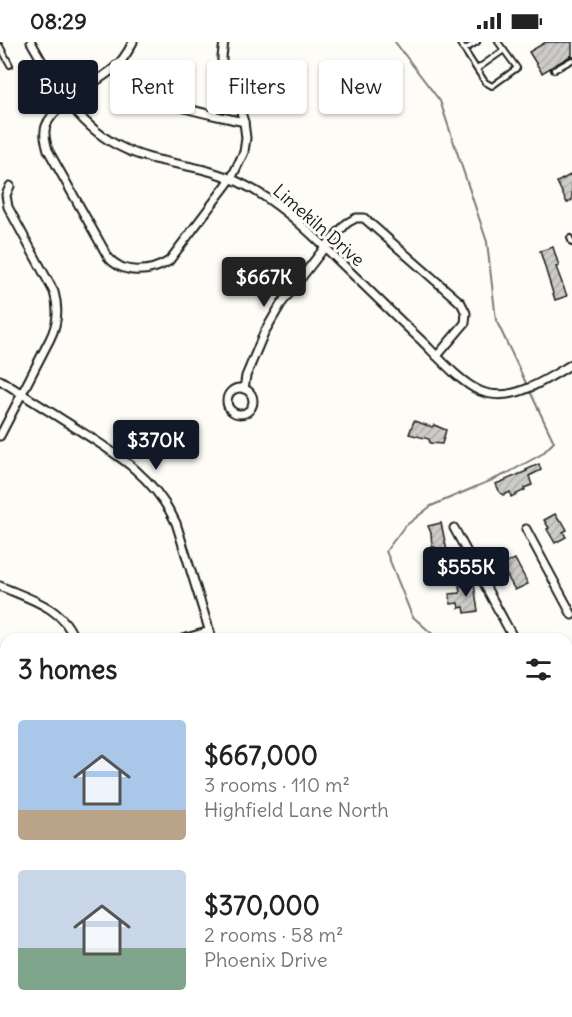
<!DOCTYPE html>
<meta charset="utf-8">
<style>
body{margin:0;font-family:Delius,sans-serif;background:#f6f6f6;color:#222;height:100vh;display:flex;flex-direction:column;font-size:22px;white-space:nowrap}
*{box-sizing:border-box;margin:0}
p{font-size:20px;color:#767676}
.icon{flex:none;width:33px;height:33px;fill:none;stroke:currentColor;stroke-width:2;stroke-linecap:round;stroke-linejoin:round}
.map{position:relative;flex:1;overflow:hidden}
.side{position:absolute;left:0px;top:591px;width:573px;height:384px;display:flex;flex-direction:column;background:#fff;border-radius:18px 18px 0 0;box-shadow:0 2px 4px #0004}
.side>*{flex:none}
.hud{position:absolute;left:18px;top:18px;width:537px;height:54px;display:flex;gap:12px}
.price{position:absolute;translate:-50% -51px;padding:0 14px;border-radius:6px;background:#111827;color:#fff;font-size:20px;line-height:39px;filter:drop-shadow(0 2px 3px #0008)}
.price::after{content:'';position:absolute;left:50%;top:36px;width:18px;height:14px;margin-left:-9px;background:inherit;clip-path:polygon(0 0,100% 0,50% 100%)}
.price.on{background:#222;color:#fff}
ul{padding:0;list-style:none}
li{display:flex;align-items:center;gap:18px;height:150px;padding:0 18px}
li span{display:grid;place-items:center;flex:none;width:168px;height:120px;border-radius:6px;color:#555}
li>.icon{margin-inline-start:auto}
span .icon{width:72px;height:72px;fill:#fffc;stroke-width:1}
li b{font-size:26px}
h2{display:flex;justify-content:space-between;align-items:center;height:72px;padding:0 18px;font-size:26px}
.tag{padding:0 21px;border-radius:6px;background:#fff;box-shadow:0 2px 4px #0004;font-size:21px;line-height:54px}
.tag.on{background:#111827;color:#fff}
.status{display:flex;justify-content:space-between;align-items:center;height:42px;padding:0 30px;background:#fff;direction:ltr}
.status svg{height:16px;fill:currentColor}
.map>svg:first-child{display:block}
</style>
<div class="status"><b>08:29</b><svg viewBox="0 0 49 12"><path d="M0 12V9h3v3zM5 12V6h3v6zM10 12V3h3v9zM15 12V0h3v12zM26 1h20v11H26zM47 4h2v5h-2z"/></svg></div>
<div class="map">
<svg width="572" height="975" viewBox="0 0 572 975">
<defs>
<pattern id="building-hatch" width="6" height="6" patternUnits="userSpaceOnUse" patternTransform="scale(1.5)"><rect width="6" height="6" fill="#cccbc8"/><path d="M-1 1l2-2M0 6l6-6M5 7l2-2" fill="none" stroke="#afaeab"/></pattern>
</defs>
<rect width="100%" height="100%" fill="#fdfcf7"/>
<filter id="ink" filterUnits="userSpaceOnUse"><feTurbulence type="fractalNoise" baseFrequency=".0167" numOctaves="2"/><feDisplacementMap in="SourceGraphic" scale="12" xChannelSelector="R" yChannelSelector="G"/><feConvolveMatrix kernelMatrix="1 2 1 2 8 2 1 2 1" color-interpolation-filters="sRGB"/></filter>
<g filter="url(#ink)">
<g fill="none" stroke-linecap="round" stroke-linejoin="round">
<g stroke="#797876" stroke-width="2">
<polyline points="395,0 440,59 487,200 496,278 554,400 542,412 506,432 431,464 404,485 386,509 412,574 438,597"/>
<polyline points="514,969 516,975"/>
</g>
</g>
<g fill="url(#building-hatch)" stroke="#1c1c1c" stroke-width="1.5">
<polygon points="546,0 572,0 572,13 542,31 529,10"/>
<polygon points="572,132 572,158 567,161 557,140"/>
<polygon points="553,205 559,224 556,225 567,254 555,258 540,209"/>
<polygon points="414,379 432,385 434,383 446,388 442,402 430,401 429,397 409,392"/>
<polygon points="539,422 541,428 529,434 532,443 524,446 525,448 511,455 510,450 503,453 500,451 496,442 527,429 526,428"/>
<polygon points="555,472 560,480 562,479 567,488 563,490 566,495 555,501 547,487 549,486 544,478"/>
<polygon points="441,481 449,518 443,520 438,519 435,505 432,505 431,491 428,484"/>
<polygon points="515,517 528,542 515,548 506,532 505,532 500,524"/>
<polygon points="474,542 478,569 465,571 464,565 459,566 458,561 451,562 449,552 460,551 459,544"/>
</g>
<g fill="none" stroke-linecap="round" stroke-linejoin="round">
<defs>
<g id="lane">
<polyline points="459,0 485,40 492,44 517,26 498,0"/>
<polyline points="0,4 10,23"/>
<polyline points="464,8 477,0"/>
<polyline points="477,27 504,8"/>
<polyline points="554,28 572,18"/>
<polyline points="570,196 572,201"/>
</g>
<g id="street">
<path d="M31,0C55,42 78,86 125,107C152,120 183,121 212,130C240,138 265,153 287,171C306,186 323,203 340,220C367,246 394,273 422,299C437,314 461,341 480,349C512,362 545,338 572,322"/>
<path d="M133,0C128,10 122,20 113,27C96,41 53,63 46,84C43,92 46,100 48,108L108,215C123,233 150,231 169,219L231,137L244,110L246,96L244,80L237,57L225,35L222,25V15L224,0"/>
<path d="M114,27C154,65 193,68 244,80"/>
<path d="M0,338C25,354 49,369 74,385C117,412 154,434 176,481L212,597"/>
<circle cx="240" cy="359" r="13"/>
<polyline points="244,347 246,334 264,291 281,262 325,205 347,181 356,176 364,176 461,261 466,271 465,281 437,314"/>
<path d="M0,394L50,297C58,281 59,267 54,250L8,165L6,153L10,144"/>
<polyline points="454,486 514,597"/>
<polyline points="526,487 572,573"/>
<path d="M0,544C27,556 64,565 74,597"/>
<polyline points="183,597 210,589"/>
<polyline points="567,693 571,700"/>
<polyline points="0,783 6,803"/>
<polyline points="56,969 57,975"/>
</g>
</defs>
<use href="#lane" stroke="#1c1c1c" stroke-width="8"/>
<use href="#street" stroke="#1c1c1c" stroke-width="11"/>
<use href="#lane" stroke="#fdfcf7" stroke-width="4"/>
<use href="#street" stroke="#fdfcf7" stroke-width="7"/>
</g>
</g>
<g text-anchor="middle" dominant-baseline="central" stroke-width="6" stroke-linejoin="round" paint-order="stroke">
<g font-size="18" fill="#1c1c1c" stroke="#fdfcf7">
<text transform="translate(319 183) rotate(41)">Limekiln Drive</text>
</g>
</g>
</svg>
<b class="price on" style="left:264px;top:266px">$667K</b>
<b class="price" style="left:156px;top:429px">$370K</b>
<b class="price" style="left:466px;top:556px">$555K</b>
<div class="hud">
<a class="tag on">Buy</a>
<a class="tag">Rent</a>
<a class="tag">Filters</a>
<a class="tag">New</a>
</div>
<section class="side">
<h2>3 homes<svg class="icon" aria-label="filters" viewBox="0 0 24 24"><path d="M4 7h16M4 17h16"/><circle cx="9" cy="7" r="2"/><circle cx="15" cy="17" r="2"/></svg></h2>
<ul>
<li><span style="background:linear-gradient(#a9c7e8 75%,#b9a48a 0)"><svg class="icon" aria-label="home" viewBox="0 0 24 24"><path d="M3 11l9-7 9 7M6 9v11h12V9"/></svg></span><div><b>$667,000</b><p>3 rooms · 110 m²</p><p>Highfield Lane North</p></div></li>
<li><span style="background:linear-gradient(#c9d6e8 65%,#7fa58c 0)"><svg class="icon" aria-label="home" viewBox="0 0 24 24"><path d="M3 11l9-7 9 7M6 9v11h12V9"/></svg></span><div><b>$370,000</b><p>2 rooms · 58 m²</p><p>Phoenix Drive</p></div></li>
</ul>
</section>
</div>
